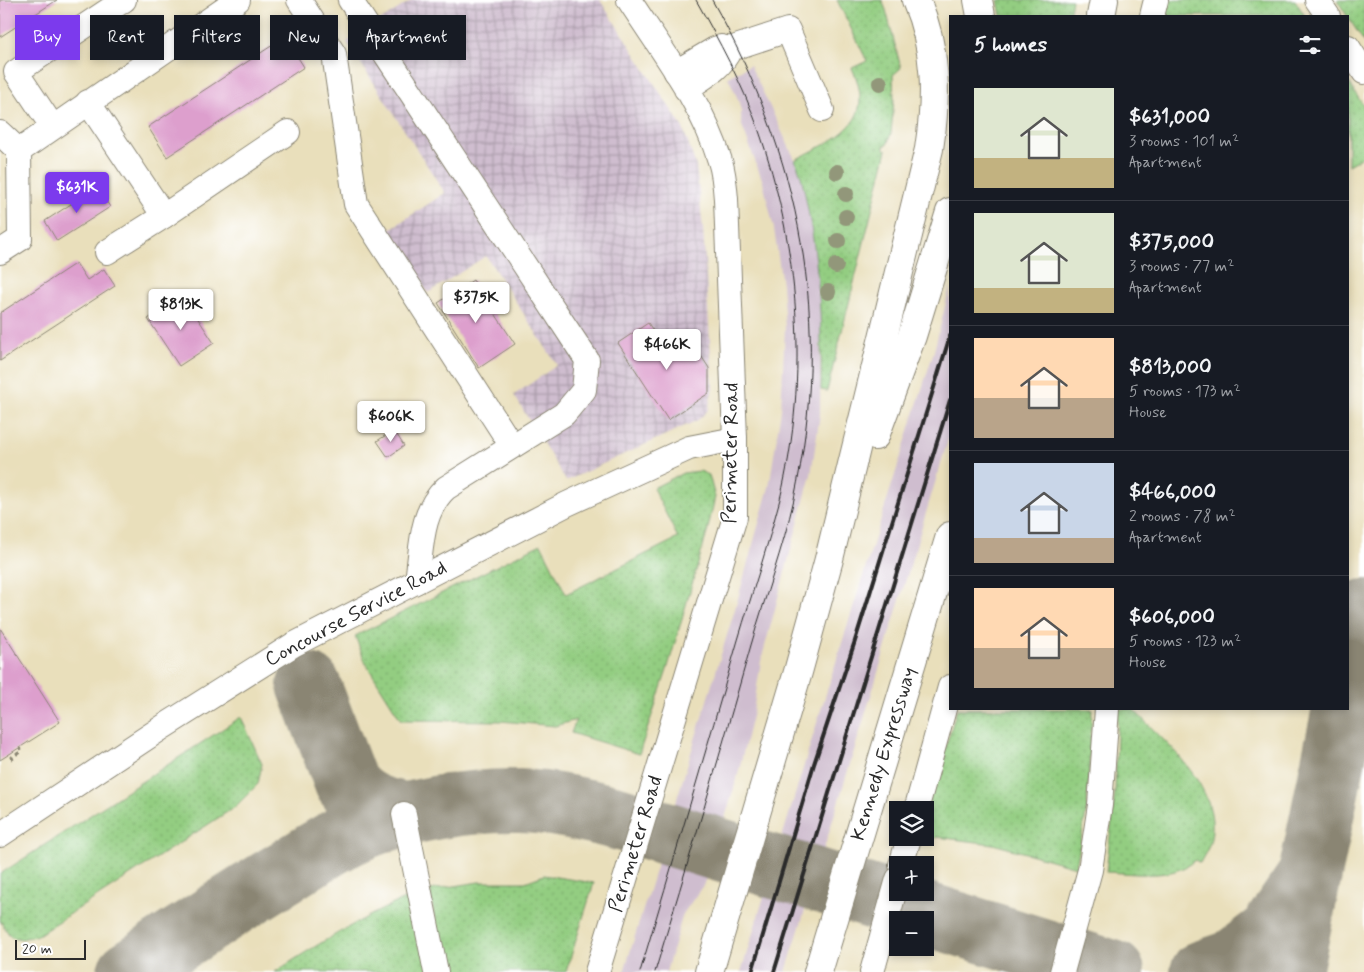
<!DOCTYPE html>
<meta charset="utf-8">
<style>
body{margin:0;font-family:Mynerve,sans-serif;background:#242831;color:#f1f3f6;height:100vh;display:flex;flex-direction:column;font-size:19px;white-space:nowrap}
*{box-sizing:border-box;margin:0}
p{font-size:16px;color:#9ea1a6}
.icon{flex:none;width:28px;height:28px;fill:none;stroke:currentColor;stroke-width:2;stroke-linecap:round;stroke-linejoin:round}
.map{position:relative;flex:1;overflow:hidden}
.side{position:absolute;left:949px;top:15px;width:400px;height:695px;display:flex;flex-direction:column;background:#171b24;border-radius:0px;box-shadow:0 2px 8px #0003}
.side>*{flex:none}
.hud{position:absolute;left:15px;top:15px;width:475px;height:45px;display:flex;gap:10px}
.fabs{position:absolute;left:889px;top:801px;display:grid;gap:10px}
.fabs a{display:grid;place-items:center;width:45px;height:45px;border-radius:0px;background:#171b24;box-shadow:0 2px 8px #0003;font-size:25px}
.scale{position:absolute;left:15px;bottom:12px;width:71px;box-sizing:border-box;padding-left:5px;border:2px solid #2b2b2b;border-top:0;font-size:14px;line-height:18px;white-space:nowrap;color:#2b2b2b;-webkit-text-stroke:4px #fff;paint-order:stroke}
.price{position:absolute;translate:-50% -42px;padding:0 11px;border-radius:5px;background:#fff;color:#222;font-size:16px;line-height:32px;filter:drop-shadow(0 1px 2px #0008)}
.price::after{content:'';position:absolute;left:50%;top:30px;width:15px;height:11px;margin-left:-8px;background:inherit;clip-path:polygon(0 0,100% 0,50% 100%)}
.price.current{background:#7c3aed;color:#fff}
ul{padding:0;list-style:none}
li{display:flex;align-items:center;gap:15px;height:125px;padding:0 25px}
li+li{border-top:1px solid #363941}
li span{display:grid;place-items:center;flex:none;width:140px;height:100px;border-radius:0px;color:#555}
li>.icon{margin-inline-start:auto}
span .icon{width:60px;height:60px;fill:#fffc;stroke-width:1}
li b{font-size:21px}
h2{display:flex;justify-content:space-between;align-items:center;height:60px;padding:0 25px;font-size:21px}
.chip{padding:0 18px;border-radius:0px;background:#171b24;box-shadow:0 2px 8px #0003;font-size:18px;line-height:45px}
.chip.current{background:#7c3aed;color:#fff}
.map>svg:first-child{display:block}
</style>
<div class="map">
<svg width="1364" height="972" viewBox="0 0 1364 972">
<defs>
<pattern id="industrial-grid" width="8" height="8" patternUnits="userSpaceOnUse" patternTransform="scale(1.25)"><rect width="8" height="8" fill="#cfbdcf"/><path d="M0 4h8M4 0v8" fill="none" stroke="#a89aa8"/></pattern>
<pattern id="grass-dots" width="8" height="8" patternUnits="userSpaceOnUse" patternTransform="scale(1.25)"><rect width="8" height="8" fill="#93cd81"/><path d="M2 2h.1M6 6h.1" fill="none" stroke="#7fb070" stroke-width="1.8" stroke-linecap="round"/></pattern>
</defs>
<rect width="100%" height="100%" fill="#fff"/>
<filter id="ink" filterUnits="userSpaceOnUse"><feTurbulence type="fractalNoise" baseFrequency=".02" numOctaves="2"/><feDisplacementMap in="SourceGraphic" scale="10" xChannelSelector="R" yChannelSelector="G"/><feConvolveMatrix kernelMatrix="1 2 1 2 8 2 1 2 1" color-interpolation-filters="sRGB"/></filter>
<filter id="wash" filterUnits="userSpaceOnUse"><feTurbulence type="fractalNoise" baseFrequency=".0096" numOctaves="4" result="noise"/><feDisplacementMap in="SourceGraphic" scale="20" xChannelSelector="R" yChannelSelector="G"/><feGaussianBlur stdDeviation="1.12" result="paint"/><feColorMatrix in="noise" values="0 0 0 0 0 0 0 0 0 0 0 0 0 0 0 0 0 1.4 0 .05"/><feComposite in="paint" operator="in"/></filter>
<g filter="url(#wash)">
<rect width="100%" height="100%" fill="#e9dfbb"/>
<polygon fill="url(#industrial-grid)" points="412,0 600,0 683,128 696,166 703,228 713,388 708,410 698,420 566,481 514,395 557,365 486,256 428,293 387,231 445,193 347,42"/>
<g fill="#cfbdcf">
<polygon points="750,65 801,172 813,236 821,303 820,414 811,475 761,661 753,712 737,778 706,881 683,914 666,972 624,972 735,609 769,487 781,410 785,328 782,284 774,229 763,182 741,123 741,106 728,77"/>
<polygon points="950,287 950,433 874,686 786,972 741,972 819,716 934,351"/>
</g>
<g fill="url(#grass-dots)" stroke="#5f7c56">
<path d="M837,0H882L886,10L901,68L893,75L894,99L891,133L887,145H884V149L887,150L827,391L821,390C822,330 820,273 809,215C805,196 803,177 795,160C836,138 878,124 852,68L867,61Z"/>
<polygon points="998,0 1072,0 1069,16 1001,16"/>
<polygon points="1165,0 1295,0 1305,16 1160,16"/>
<polygon points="1337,0 1364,0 1364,42"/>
<polygon points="1348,81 1364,107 1364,156 1348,165"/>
<polygon points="700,471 709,475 715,497 707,533 667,670 639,754 571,733 576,720 555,726 501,721 401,720 366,664 355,636 541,544 566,594 678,538 653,488 683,473"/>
<polygon points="957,709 1092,709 1087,808 1076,867 993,844 937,837 928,843 918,839 925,838 925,816"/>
<path d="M1118,709H1133C1165,743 1221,786 1211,838C1210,847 1204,855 1200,863L1195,860C1172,881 1134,873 1106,872L1115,792Z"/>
<polygon points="241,717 262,764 258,784 235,807 38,935 22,939 11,937 0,921 0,874"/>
<polygon points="544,875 594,883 566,972 443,972 430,890 479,882 525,882"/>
<path d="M411,896L432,972H275C319,943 363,917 411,896Z"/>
</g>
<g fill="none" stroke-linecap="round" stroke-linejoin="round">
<g stroke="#8a8573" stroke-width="64">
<path d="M309,685L346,783C360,804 381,809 404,814"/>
<polyline points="1348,693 1364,611"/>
<path d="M129,972C181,938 232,904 285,872C312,855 341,836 371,825C419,808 470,800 520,801C553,802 585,810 617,818L1113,972"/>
<polyline points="1202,972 1232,962 1270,933 1306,881"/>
<polyline points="1290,972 1344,709"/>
</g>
</g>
<g id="blocks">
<g fill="#dd9fcd">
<polygon points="0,0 57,0 0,37"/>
<polygon points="285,37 304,67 167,157 148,127"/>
<polygon points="97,187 110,207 57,241 45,221"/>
<polygon points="76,263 87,280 104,269 115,286 0,361 0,313"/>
<polygon points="473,280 515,344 479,368 438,303"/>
<polygon points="183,296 214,343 179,366 148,319"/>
<polygon points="648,323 672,359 694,345 709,368 709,393 668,420 618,343"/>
<polygon points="394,430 404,446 388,457 377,441"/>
<polygon points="0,628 60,722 0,760"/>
</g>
</g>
</g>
<g filter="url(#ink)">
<use href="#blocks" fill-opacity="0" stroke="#8a8573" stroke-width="1"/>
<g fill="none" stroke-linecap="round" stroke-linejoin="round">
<defs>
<g id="minor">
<polyline points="299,0 334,54 356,204 512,446"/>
<path d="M350,0L587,360L584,390L564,414L446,488C420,512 422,547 417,581"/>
<polyline points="1317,0 1328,16"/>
<polyline points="1152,16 1156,0"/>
<polyline points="1348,47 1364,72"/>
<polyline points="676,72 715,49 721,47 730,49 788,30 822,110"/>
<path d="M686,89C704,77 721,69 730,49"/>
<polyline points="88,102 164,216 288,132"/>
<polyline points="52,126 16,72 124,0"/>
<polyline points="0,133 19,151 238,0"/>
<polyline points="0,252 20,239 19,151"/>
<polyline points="107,252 164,216"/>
<polyline points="916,810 950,687"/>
<polyline points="404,814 436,972"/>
<polyline points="0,835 163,727 293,645 567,504 689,448 735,439"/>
<polyline points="901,865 909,838"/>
<path d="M597,972L735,517V439L726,199C725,186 724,173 720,161C702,102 662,51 629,0"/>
<polyline points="872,972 898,879"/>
<polyline points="1062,972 1090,870 1100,805 1107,709"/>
</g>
<g id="highway">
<polyline points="978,0 981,16"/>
<polyline points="1101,16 1104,0"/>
<polyline points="875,436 912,336 950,212"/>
<path d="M709,972L798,672L829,559L929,149C937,97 937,49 916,0"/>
<polyline points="818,972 950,536"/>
</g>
</defs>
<use href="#minor" stroke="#8a8573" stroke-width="26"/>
<use href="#highway" stroke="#8a8573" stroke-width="30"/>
<polyline stroke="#8a8573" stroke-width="3" stroke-dasharray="4 4" stroke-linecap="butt" points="13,760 12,757 22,751 20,748"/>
<use href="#minor" stroke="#fff" stroke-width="24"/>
<use href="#highway" stroke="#fff" stroke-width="28"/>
<g stroke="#2b2b2b" stroke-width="1">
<path d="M640,972C673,862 706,751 738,640C752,593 768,546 780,499C810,377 799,245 758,128C742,83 719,41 696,0"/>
<path d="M655,972C688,863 720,755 751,645C765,597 783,548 794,499C833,319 801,159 712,0"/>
</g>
<g stroke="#2b2b2b" stroke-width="4">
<polyline points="752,972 814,764 855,641 950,336"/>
<polyline points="774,972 950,400"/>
</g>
</g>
<g fill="#92977a">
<circle cx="880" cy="83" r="8"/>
<circle cx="837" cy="172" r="8"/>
<circle cx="846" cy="194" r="8"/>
<circle cx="846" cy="217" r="8"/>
<circle cx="838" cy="241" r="8"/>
<circle cx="836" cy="266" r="8"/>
<circle cx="828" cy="292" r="8"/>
</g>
</g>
<g text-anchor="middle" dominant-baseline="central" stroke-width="4" stroke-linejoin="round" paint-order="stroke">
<g font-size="20" fill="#2b2b2b" stroke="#fff">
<text transform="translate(731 453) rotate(-89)">Perimeter Road</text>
<text transform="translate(356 614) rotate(-28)">Concourse Service Road</text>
<text transform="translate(884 754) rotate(-73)">Kennedy Expressway</text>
<text transform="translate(636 844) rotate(-73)">Perimeter Road</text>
</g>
</g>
</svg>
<div class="fabs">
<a><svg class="icon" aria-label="layers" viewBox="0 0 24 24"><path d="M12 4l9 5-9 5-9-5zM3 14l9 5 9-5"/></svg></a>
<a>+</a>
<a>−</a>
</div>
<div class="scale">20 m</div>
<b class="price current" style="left:77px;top:214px">$631K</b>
<b class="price" style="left:476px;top:324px">$375K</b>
<b class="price" style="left:181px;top:331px">$813K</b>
<b class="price" style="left:667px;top:371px">$466K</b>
<b class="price" style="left:391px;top:443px">$606K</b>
<div class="hud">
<a class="chip current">Buy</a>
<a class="chip">Rent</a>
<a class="chip">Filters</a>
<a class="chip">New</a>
<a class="chip">Apartment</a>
</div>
<section class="side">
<h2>5 homes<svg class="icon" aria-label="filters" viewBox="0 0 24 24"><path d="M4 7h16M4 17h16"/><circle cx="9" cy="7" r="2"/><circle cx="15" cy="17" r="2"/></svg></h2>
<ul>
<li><span style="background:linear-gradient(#dfe7d0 70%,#c2b280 0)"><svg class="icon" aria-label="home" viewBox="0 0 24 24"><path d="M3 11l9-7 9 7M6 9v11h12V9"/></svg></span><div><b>$631,000</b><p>3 rooms · 101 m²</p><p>Apartment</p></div></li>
<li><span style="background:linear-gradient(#dfe7d0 75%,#c2b280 0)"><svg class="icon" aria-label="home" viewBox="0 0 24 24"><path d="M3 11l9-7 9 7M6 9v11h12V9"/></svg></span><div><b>$375,000</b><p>3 rooms · 77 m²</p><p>Apartment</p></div></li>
<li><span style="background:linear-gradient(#ffd9b3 60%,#b9a48a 0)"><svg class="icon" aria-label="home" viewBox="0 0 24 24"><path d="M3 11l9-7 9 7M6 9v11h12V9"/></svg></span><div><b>$813,000</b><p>5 rooms · 173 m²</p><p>House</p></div></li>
<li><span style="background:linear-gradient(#c9d6e8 75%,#b9a48a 0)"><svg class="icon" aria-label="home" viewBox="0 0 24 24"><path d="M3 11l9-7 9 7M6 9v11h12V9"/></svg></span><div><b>$466,000</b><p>2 rooms · 78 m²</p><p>Apartment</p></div></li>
<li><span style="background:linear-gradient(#ffd9b3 60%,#b9a48a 0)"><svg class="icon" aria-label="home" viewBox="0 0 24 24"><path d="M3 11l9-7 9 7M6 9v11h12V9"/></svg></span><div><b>$606,000</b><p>5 rooms · 123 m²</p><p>House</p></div></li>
</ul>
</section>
</div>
